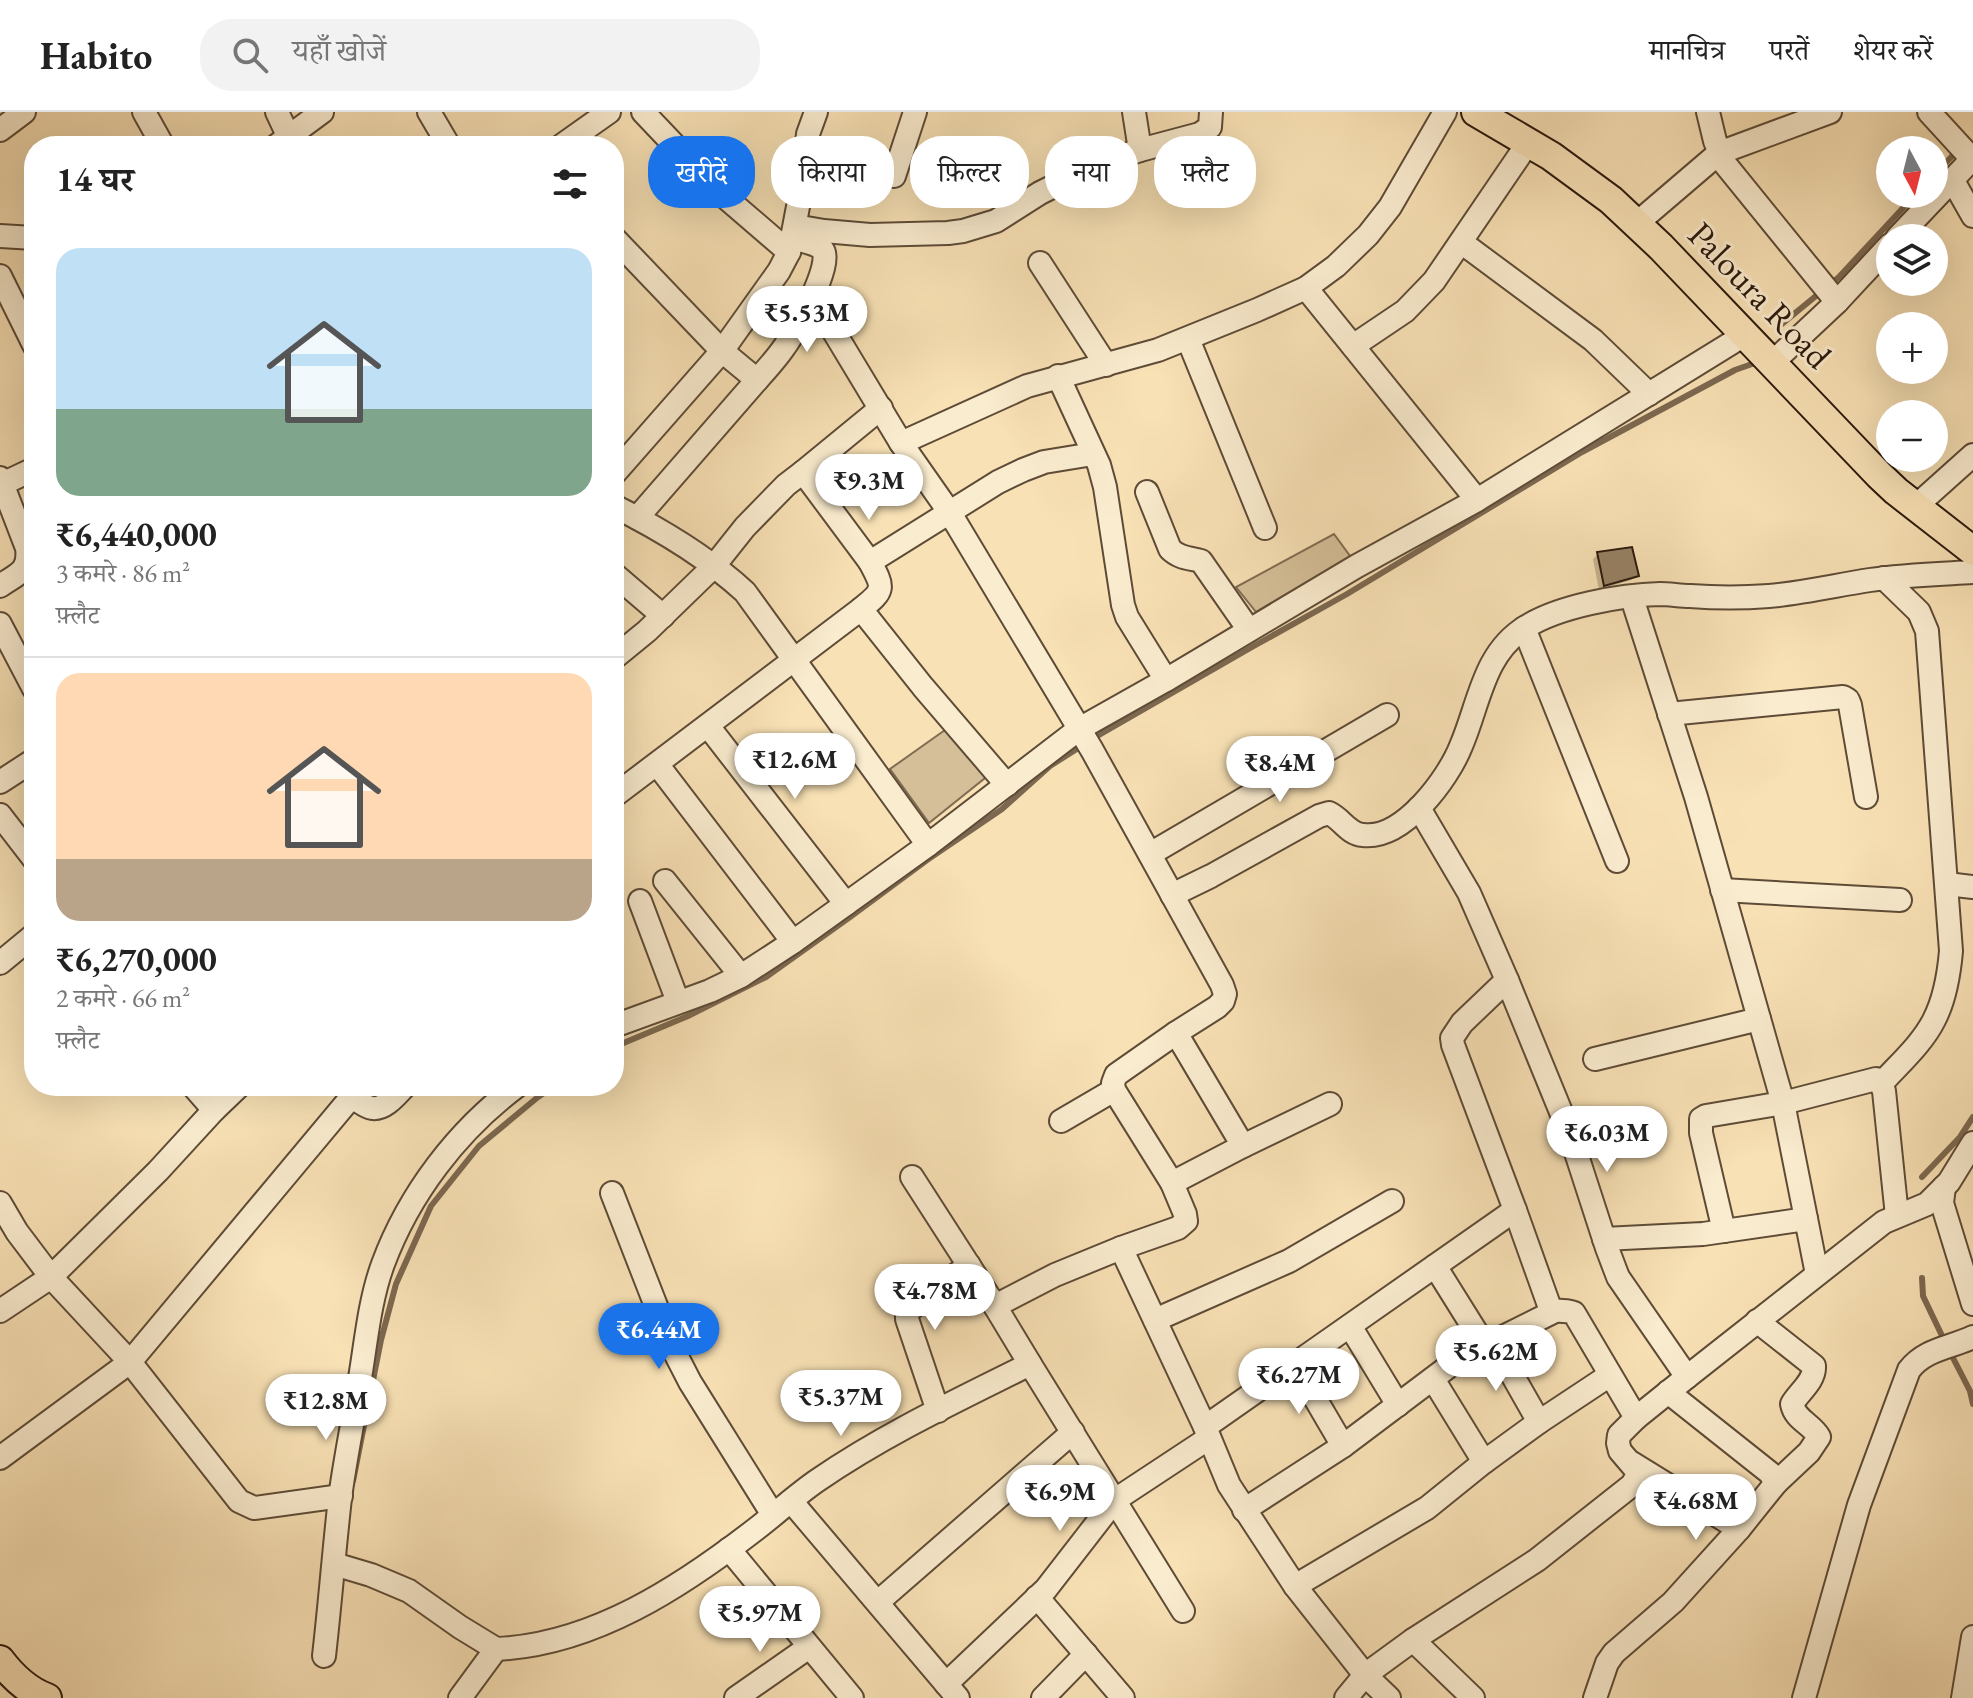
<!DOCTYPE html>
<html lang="hi">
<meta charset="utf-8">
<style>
body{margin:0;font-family:"EB Garamond","Noto Serif Devanagari",serif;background:#f2f2f2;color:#222;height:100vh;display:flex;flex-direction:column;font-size:30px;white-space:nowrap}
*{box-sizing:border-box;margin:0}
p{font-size:26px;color:#767676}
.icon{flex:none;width:44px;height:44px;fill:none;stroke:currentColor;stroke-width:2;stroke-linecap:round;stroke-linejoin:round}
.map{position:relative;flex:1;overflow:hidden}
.panel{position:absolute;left:24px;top:24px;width:600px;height:960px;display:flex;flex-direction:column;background:#fff;border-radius:32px;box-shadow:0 8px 32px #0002}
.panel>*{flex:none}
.hud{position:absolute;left:648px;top:24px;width:760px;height:72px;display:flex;gap:16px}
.needle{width:52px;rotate:173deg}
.fabs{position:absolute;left:1876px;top:24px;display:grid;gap:16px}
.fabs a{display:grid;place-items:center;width:72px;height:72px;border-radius:50%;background:#fff;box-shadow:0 8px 32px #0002;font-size:40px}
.price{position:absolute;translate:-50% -68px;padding:0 18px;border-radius:28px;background:#fff;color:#222;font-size:26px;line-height:52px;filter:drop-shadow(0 2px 4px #0008)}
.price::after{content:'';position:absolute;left:50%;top:48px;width:24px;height:18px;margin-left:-12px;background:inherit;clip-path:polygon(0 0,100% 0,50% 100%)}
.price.current{background:#1a73e8;color:#fff}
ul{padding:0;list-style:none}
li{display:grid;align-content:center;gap:16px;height:424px;padding:0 32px}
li+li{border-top:2px solid #e0e0e0}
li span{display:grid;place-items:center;height:248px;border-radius:24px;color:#555}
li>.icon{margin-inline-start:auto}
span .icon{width:144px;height:144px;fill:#fffc;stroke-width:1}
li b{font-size:34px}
h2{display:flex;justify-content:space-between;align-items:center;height:96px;padding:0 32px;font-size:34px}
.chip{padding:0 28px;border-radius:32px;background:#fff;box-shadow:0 8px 32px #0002;font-size:28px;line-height:72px}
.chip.current{background:#1a73e8;color:#fff}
header{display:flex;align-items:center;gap:48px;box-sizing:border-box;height:112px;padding:0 40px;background:#fff;border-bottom:2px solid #e0e0e0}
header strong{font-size:38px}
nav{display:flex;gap:44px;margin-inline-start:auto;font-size:28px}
.search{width:560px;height:72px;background:#f2f2f2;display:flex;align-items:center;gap:20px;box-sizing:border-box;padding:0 28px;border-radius:32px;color:#767676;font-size:30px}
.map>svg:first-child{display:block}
</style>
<header>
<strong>Habito</strong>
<div class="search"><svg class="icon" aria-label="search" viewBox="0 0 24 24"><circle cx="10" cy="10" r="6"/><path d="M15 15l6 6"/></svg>यहाँ खोजें</div>
<nav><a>मानचित्र</a><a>परतें</a><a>शेयर करें</a></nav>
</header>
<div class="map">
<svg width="1973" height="1586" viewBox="0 0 1973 1586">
<rect width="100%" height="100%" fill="#f8e1b5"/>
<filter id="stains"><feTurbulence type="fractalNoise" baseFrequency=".0025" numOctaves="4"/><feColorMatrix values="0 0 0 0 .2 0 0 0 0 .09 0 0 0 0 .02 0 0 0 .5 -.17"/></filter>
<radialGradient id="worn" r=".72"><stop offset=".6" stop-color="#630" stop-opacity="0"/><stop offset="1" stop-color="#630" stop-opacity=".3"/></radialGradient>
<g fill="#d5bf98" stroke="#806c52" stroke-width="2">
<polygon points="1334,422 1350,444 1256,500 1236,475"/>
<polygon points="952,613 990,662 929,711 890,657"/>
</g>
<polygon fill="#0003" points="1598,442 1637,463 1631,468 1599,478 1593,447"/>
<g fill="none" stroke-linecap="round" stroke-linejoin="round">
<g stroke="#7c6850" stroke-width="6">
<polyline points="1934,63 1957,39"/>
<polyline points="1777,216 1839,165 1916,82"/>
<polyline points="1092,627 1252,535 1347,482 1582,340 1735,258 1752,252"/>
<polyline points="614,935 688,904 766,865 850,805 927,748 1002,697 1050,654 1083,633"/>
<polyline points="1922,1065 1960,1025 1973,1005"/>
<polyline points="1922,1166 1923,1184 1945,1230"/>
<polyline points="1950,1240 1970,1279 1973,1292"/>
<polyline points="353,1369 381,1228 396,1172 431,1094 479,1034 538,985 554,974"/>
</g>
</g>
<polygon fill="#968164" stroke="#2b190d" stroke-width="2" points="1632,435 1639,464 1604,474 1597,440"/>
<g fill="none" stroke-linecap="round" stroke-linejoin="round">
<defs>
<g id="minor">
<polyline points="144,0 163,34"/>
<polyline points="277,0 293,34"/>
<polyline points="429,0 449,34"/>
<polyline points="643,0 718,79 789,140"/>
<polyline points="1134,0 1140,38"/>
<polyline points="1708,0 1715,29 1725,52 1837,190"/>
<polyline points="1929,0 1972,47"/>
<polyline points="0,18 24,0"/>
<polyline points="276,34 322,0"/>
<polyline points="561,34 609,0"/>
<polyline points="894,64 915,0"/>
<polyline points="1952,67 1973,104"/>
<polyline points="1636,112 1719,41 1830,0"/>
<polyline points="795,114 824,119 870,123 948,121 963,119 996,109 1040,81 1094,54 1140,38 1200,22 1210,15 1211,0"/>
<polyline points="0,124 34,126"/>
<polyline points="614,126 722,239 757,268 637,406"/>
<polyline points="1897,126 1973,46"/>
<polyline points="1461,130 1593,228 1649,282"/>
<polyline points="1040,151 1106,253"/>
<polyline points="0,164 34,233"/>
<polyline points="1306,176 1477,388"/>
<polyline points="813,185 901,331 950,401 1092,638 1222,873 1225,882 1223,889 1217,895 1176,921 1116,963 1113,971 1114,978 1172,1071 1185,1102 1186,1109 1178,1116 1121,1136 1205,1315 1229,1373 1295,1474 1365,1563 1389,1586"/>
<polyline points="1188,227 1265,416"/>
<polyline points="1353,234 1405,199 1434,169 1528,31"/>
<polyline points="1773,250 1837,190 1890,133"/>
<polyline points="1058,264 1099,353 1105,375 1123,493 1127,505 1166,568"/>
<path d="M757,268C767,257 777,246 785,234C795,220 835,150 822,137C816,131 801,129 792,126"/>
<polyline points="901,331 1027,274 1158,238 1257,198 1306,176 1336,154 1368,123 1390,95 1445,0"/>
<polyline points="803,360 881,296"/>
<polyline points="614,362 722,239 779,159 789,140 792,126 801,79 808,22 816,0"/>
<path d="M0,366L27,436C30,460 17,462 0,474"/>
<polyline points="0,373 34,357"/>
<path d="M1147,380L1170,437C1179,446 1189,446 1201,449L1249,518"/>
<path d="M614,394C660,417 707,445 745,480L928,733"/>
<polyline points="1915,395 1973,343"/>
<path d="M870,450C884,476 885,478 861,497L923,575L1007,673"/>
<polyline points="614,462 663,504"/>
<polyline points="1632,486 1696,685 1783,991 1817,1162"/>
<polyline points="0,512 34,577"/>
<polyline points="1524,516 1617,749"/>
<polyline points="614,546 647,519 714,454 745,415 786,373 803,360 870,450 998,370 1023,358 1044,350 1093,342"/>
<polyline points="1669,602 1843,585 1848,588 1850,593 1866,685"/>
<polyline points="708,614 846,792"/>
<polyline points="657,652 793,830"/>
<polyline points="0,670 34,648"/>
<polyline points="614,684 861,497"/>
<polyline points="0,703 34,747"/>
<polyline points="1150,742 1387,603"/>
<polyline points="665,769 741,864"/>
<polyline points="1947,772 1973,775"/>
<polyline points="1722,778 1900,788"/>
<path d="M1172,783L1211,764L1319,704L1329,701C1342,707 1348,722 1363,723C1403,728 1448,667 1461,634C1479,593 1483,541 1526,515C1559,494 1621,483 1660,482C1670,482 1680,484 1690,484C1716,486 1743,486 1769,484C1803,481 1837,473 1870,468C1904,463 1939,462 1973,460"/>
<polyline points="640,789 678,890"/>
<polyline points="0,851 34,823"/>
<polyline points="1507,868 1570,1022 1607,1136 1618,1165 1687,1265"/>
<polyline points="614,914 710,879 741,864 793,830 928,733 1079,617 1166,568 1357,454 1477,388 1746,222"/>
<polyline points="1595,947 1759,907"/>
<path d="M1881,972C1899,952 1922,932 1934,908C1945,887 1949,862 1951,839L1927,519L1919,500L1884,466"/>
<polyline points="193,974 214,998"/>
<polyline points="1061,1009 1114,978"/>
<polyline points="1243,1034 1330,992"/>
<polyline points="912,1065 995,1194"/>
<polyline points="1172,1071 1243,1034 1176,921"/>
<polyline points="1944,1075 1942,1091 1973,1192"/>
<polyline points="612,1081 672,1235 690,1270 773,1403"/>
<path d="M0,1091L17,1120L51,1165L130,1250L348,989L355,987C360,990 366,995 372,996C385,998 397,982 405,974"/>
<path d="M1515,1098L1550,1196C1558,1201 1566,1197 1574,1201L1636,1306"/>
<polyline points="1724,1119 1701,1021 1701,1007 1706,1004 1783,991 1876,967 1881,972 1884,979 1897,1104"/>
<polyline points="1604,1127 1703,1122 1806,1107"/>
<polyline points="1435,1154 1485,1234"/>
<polyline points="0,1199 51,1165 158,1059 214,998 239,974"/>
<polyline points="1155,1208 1289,1149 1392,1089"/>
<path d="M1757,1209L1814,1254C1815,1269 1799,1280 1792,1292C1795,1308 1812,1312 1819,1325L1809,1340L1776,1371"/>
<polyline points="1350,1214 1398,1293"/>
<polyline points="1493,1229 1539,1310"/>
<polyline points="1030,1252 1183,1499"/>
<polyline points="1295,1252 1343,1334"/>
<polyline points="1433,1267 1484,1350"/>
<polyline points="938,1299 907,1207 907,1201 913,1195 969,1153"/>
<polyline points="1205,1315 1515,1098 1453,933 1452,926 1462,911 1507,868 1469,781 1419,696"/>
<polyline points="0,1346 130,1250 239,1389 254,1396 341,1384"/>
<polyline points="1632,1351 1739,1417"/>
<polyline points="791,1389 958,1586"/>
<polyline points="1244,1398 1343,1334 1452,1252 1485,1234 1555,1199"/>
<polyline points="729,1437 852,1586"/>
<polyline points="334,1452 371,1463 409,1479 460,1515 496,1537 460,1586"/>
<polyline points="1295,1474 1427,1396 1484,1350 1539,1310 1610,1263"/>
<polyline points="1037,1485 1123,1586"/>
<polyline points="878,1490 1073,1320"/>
<polyline points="1413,1528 1473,1586"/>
<path d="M496,1537C593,1533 681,1475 756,1417C777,1401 796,1383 818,1368C885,1322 958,1288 1030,1252L995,1194L1055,1163L1121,1136"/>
<path d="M324,1544C330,1492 334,1439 340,1386C345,1348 353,1310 359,1272C366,1232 369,1190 383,1152C409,1082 457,1019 517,974"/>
<polyline points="946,1572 1046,1477 1115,1388 1209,1326"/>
<polyline points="736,1586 809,1535"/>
<polyline points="1043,1586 1086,1542"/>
<polyline points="1346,1586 1365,1563 1413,1528 1537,1448 1632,1373 1636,1366 1637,1359 1620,1339 1618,1331 1619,1323 1636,1306 1687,1265 1884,1110 1927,1092 1949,1070 1973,1031"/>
<polyline points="1595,1586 1607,1551 1614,1541 1673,1490 1739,1417 1776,1371 1770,1361 1668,1280"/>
<path d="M1804,1586L1859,1393L1909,1258C1925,1237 1950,1236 1973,1225"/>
<polyline points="1963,1586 1973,1525"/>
</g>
<g id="major">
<polyline points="1476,0 1551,44 1611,88 1661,135 1879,363 1896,379 1973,439"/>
<path d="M0,1548C12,1564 28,1579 47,1586"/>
</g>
</defs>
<use href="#minor" stroke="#5e4b37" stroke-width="26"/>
<use href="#major" stroke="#2b190d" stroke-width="32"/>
<use href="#minor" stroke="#faeccf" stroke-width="22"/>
<use href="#major" stroke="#f8e1b5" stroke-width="28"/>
</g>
<g text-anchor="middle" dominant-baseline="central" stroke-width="6" stroke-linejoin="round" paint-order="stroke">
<g font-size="36" fill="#2b190d" stroke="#faeccf">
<text transform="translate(1760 183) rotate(46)">Paloura Road</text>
</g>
</g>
<rect width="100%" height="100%" filter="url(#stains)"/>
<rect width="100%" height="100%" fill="url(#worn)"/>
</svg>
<div class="fabs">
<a><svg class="needle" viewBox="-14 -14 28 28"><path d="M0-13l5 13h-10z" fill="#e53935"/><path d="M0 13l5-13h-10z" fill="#767676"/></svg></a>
<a><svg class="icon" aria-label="layers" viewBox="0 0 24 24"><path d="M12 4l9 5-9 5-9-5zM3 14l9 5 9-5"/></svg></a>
<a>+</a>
<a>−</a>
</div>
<b class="price" style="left:807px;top:242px">₹5.53M</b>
<b class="price" style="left:869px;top:410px">₹9.3M</b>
<b class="price" style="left:795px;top:689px">₹12.6M</b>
<b class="price" style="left:1280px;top:692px">₹8.4M</b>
<b class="price" style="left:1607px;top:1062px">₹6.03M</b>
<b class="price" style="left:935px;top:1220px">₹4.78M</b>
<b class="price current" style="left:659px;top:1259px">₹6.44M</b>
<b class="price" style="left:1496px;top:1281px">₹5.62M</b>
<b class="price" style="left:1299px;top:1304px">₹6.27M</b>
<b class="price" style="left:841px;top:1326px">₹5.37M</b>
<b class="price" style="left:326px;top:1330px">₹12.8M</b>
<b class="price" style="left:1060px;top:1421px">₹6.9M</b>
<b class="price" style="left:1696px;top:1430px">₹4.68M</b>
<b class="price" style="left:760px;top:1542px">₹5.97M</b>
<div class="hud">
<a class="chip current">खरीदें</a>
<a class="chip">किराया</a>
<a class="chip">फ़िल्टर</a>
<a class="chip">नया</a>
<a class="chip">फ़्लैट</a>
</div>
<section class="panel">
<h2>14 घर<svg class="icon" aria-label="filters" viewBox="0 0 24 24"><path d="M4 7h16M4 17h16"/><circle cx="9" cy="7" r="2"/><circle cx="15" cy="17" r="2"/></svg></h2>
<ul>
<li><span style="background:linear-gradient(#bfe0f5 65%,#7fa58c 0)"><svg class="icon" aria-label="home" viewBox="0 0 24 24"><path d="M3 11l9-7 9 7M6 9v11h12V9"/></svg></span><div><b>₹6,440,000</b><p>3 कमरे · 86 m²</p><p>फ़्लैट</p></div></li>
<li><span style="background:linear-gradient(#ffd9b3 75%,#b9a48a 0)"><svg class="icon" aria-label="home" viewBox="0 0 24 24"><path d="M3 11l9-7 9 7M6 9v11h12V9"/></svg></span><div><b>₹6,270,000</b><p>2 कमरे · 66 m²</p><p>फ़्लैट</p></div></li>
</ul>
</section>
</div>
